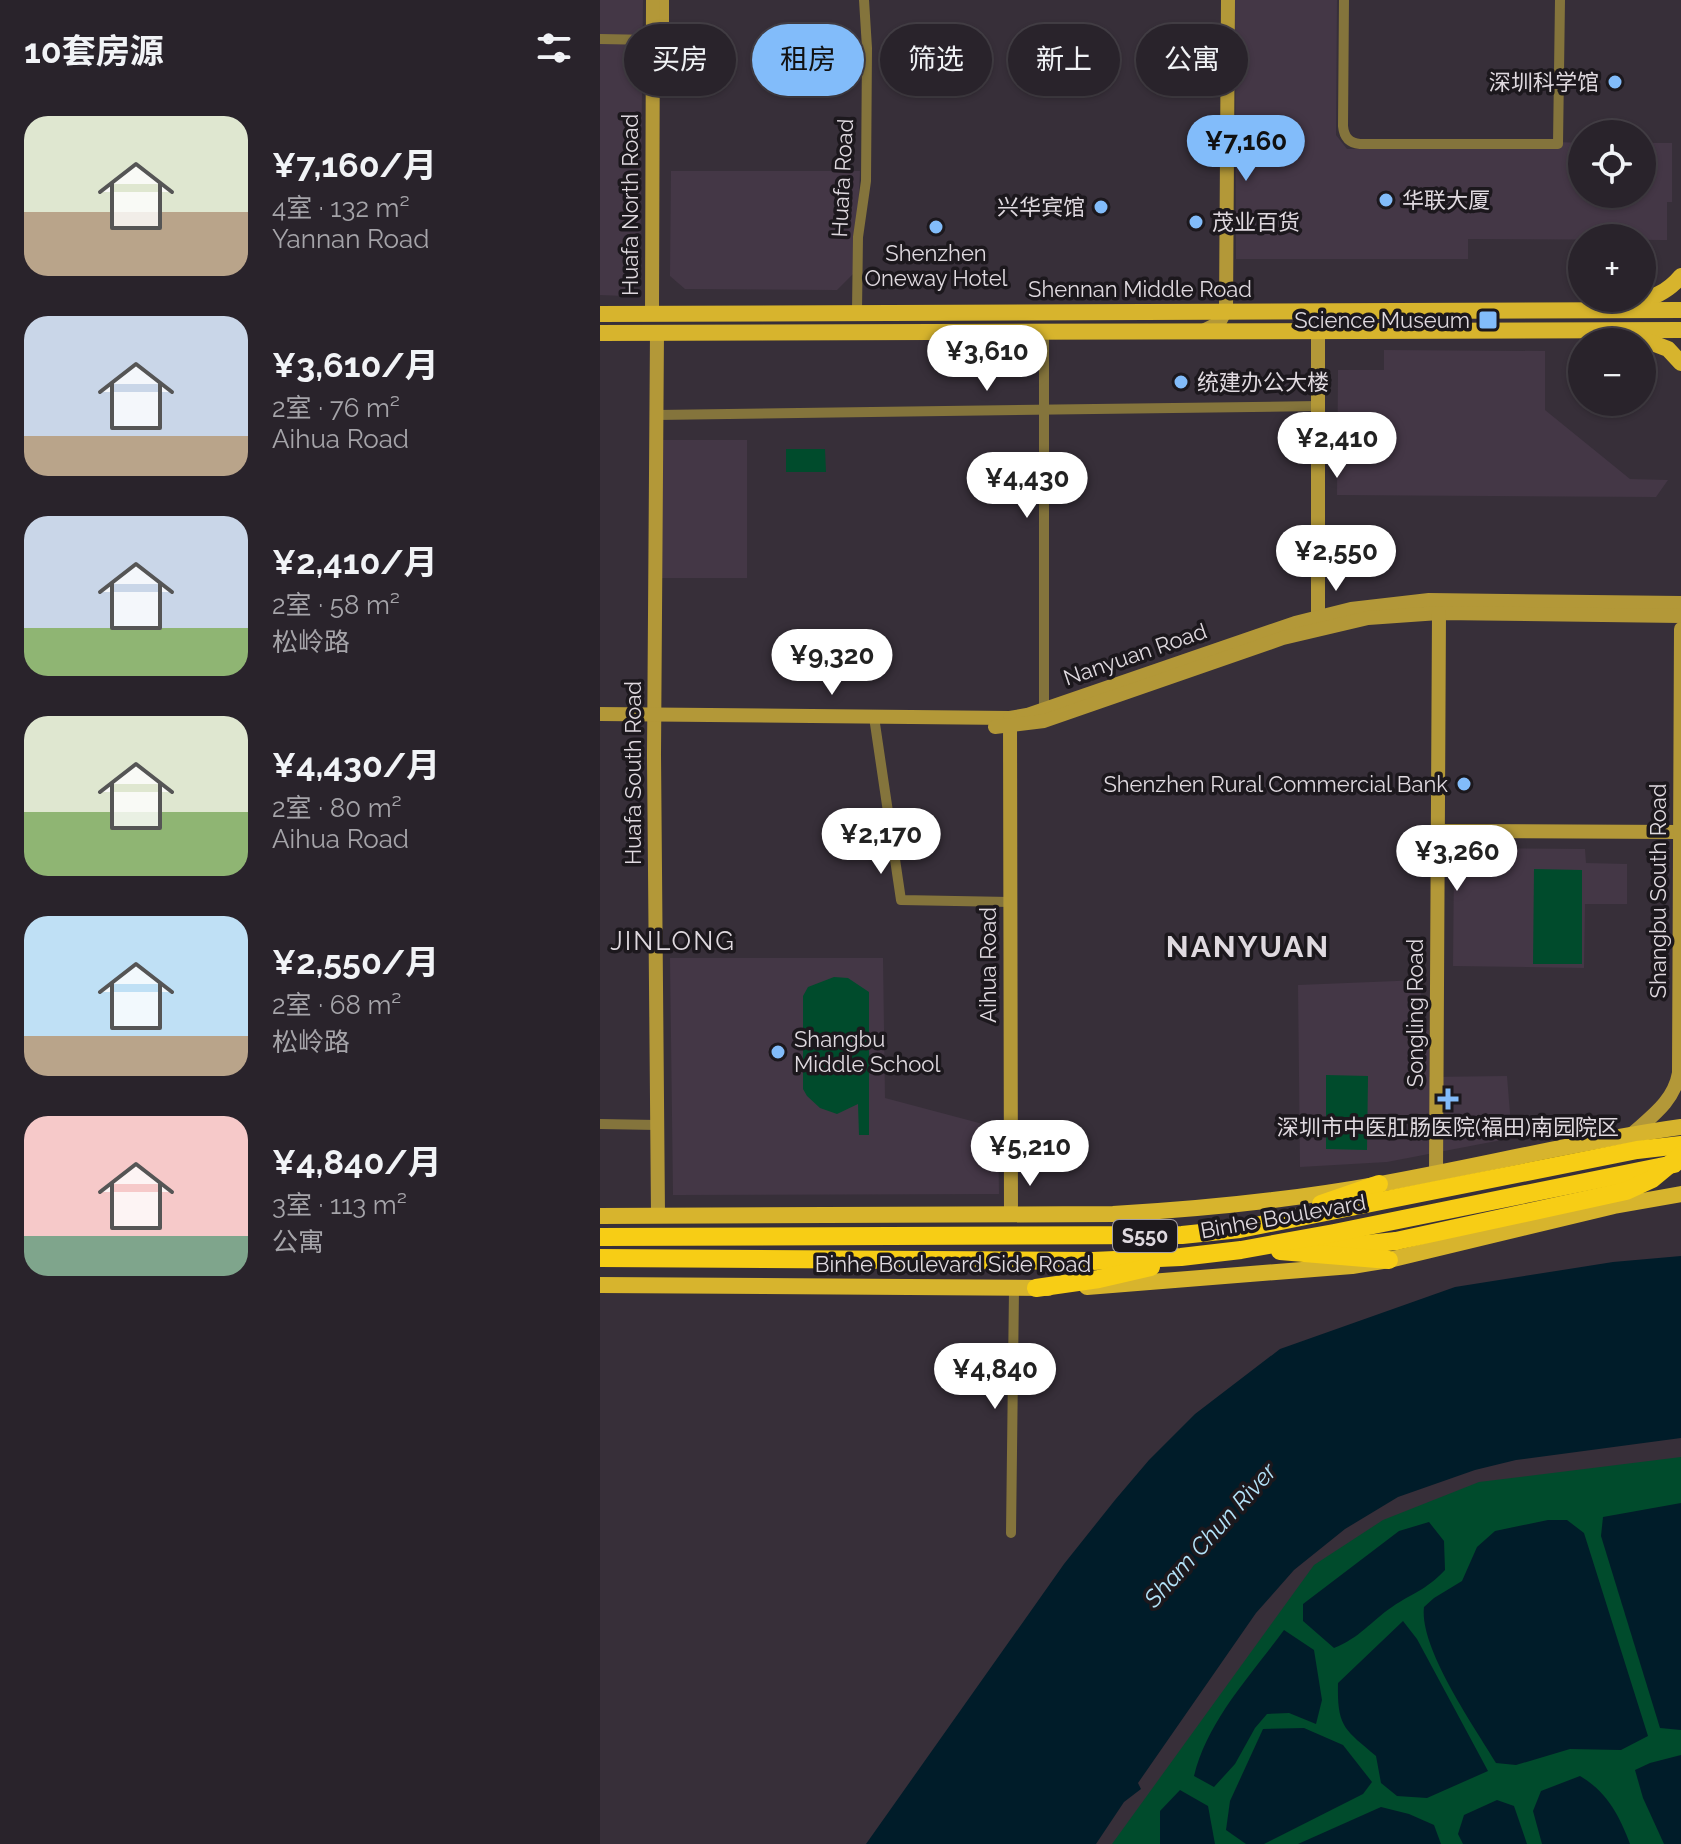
<!DOCTYPE html>
<html lang="zh">
<meta charset="utf-8">
<style>
body{margin:0;font-family:Raleway,"Noto Sans SC",sans-serif;background:#312b33;color:#f1f3f6;height:100vh;display:flex;flex-direction:column;font-size:30px;white-space:nowrap}
*{box-sizing:border-box;margin:0}
p{font-size:26px;color:#a5a4a9}
.icon{flex:none;width:44px;height:44px;fill:none;stroke:currentColor;stroke-width:2;stroke-linecap:round;stroke-linejoin:round}
.map{position:relative;flex:1;overflow:hidden}
.drawer{display:flex;flex-direction:column;background:#29232b;width:600px}
.drawer>*{flex:none}
.banner{position:absolute;left:24px;top:24px;width:760px;height:72px;display:flex;gap:16px}
.tools{position:absolute;left:968px;top:120px;display:grid;gap:16px}
.tools a{display:grid;place-items:center;width:88px;height:88px;border-radius:50%;background:#29232b;box-shadow:0 2px 6px #0004,0 0 0 2px #454047;font-size:40px}
.price{position:absolute;translate:-50% -68px;padding:0 18px;border-radius:28px;background:#fff;color:#222;font-size:26px;line-height:52px;filter:drop-shadow(0 2px 4px #0008)}
.price::after{content:'';position:absolute;left:50%;top:48px;width:24px;height:18px;margin-left:-12px;background:inherit;clip-path:polygon(0 0,100% 0,50% 100%)}
.price.on{background:#82bcfa;color:#111}
ul{padding:0;list-style:none}
li{display:flex;align-items:center;gap:24px;height:200px;padding:0 24px}
li span{display:grid;place-items:center;flex:none;width:224px;height:160px;border-radius:24px;color:#555}
li>.icon{margin-inline-start:auto}
span .icon{width:96px;height:96px;fill:#fffc;stroke-width:1}
li b{font-size:34px}
h2{display:flex;justify-content:space-between;align-items:center;height:96px;padding:0 24px;font-size:34px}
.tag{padding:0 28px;border-radius:36px;background:#29232b;box-shadow:0 2px 6px #0004,0 0 0 2px #454047;font-size:28px;line-height:72px}
.tag.on{background:#82bcfa;color:#111}
main{display:flex;flex:1;min-height:0}
.map>svg:first-child{display:block}
</style>
<main>
<section class="drawer">
<h2>10套房源<svg class="icon" aria-label="filters" viewBox="0 0 24 24"><path d="M4 7h16M4 17h16"/><circle cx="9" cy="7" r="2"/><circle cx="15" cy="17" r="2"/></svg></h2>
<ul>
<li><span style="background:linear-gradient(#dfe7d0 60%,#b9a48a 0)"><svg class="icon" aria-label="home" viewBox="0 0 24 24"><path d="M3 11l9-7 9 7M6 9v11h12V9"/></svg></span><div><b>¥7,160/月</b><p>4室 · 132 m²</p><p>Yannan Road</p></div></li>
<li><span style="background:linear-gradient(#c9d6e8 75%,#b9a48a 0)"><svg class="icon" aria-label="home" viewBox="0 0 24 24"><path d="M3 11l9-7 9 7M6 9v11h12V9"/></svg></span><div><b>¥3,610/月</b><p>2室 · 76 m²</p><p>Aihua Road</p></div></li>
<li><span style="background:linear-gradient(#c9d6e8 70%,#8fb573 0)"><svg class="icon" aria-label="home" viewBox="0 0 24 24"><path d="M3 11l9-7 9 7M6 9v11h12V9"/></svg></span><div><b>¥2,410/月</b><p>2室 · 58 m²</p><p>松岭路</p></div></li>
<li><span style="background:linear-gradient(#dfe7d0 60%,#8fb573 0)"><svg class="icon" aria-label="home" viewBox="0 0 24 24"><path d="M3 11l9-7 9 7M6 9v11h12V9"/></svg></span><div><b>¥4,430/月</b><p>2室 · 80 m²</p><p>Aihua Road</p></div></li>
<li><span style="background:linear-gradient(#bfe0f5 75%,#b9a48a 0)"><svg class="icon" aria-label="home" viewBox="0 0 24 24"><path d="M3 11l9-7 9 7M6 9v11h12V9"/></svg></span><div><b>¥2,550/月</b><p>2室 · 68 m²</p><p>松岭路</p></div></li>
<li><span style="background:linear-gradient(#f6c9c9 75%,#7fa58c 0)"><svg class="icon" aria-label="home" viewBox="0 0 24 24"><path d="M3 11l9-7 9 7M6 9v11h12V9"/></svg></span><div><b>¥4,840/月</b><p>3室 · 113 m²</p><p>公寓</p></div></li>
</ul>
</section>
<div class="map">
<svg width="1081" height="1844" viewBox="0 0 1081 1844">
<rect width="100%" height="100%" fill="#372f39"/>
<g fill="#443746">
<polygon points="0,0 43,0 40,282 24,296 0,295"/>
<polygon points="635,0 737,0 736,135 747,149 956,149 957,142 982,143 982,194 1042,194 1042,143 1072,143 1072,202 1067,202 1067,240 868,239 868,259 636,259"/>
<polygon points="71,171 260,171 255,272 237,290 85,289 70,276"/>
<polygon points="784,350 945,351 945,410 1030,479 1068,480 1056,497 737,495 738,370 784,370"/>
<rect x="61" y="440" width="86" height="138"/>
<polygon points="868,848 985,849 986,863 1027,864 1027,904 985,904 984,968 853,966 854,862"/>
<polygon points="70,958 283,958 285,1098 398,1128 399,1194 73,1195"/>
<polygon points="821,980 820,1029 829,1030 829,1077 907,1076 912,1138 787,1162 700,1167 698,985"/>
</g>
<g fill="#004b2c">
<polygon points="186,449 225,449 226,472 186,472"/>
<polygon points="934,869 982,870 982,964 933,964"/>
<polygon points="234,977 248,978 269,992 269,1135 259,1135 258,1104 237,1114 220,1108 207,1096 203,1089 203,996 208,987"/>
<polygon points="726,1075 768,1076 767,1150 726,1149"/>
<polygon points="1081,1457 1081,1844 512,1844 714,1565 783,1520 879,1482"/>
</g>
<g fill="#001c29">
<polygon points="1081,1256 1081,1438 916,1460 875,1470 798,1497 745,1529 694,1570 656,1613 538,1783 541,1789 524,1802 496,1844 266,1844 464,1564 515,1500 549,1460 595,1414 680,1349 855,1287 1013,1262"/>
<polygon points="1081,1503 1081,1730 1060,1728 1001,1536 1003,1517"/>
<path d="M948,1520H967L984,1533L1048,1736L1021,1750L970,1749L916,1765L896,1763C874,1726 819,1648 824,1607L834,1598L862,1581L877,1547L895,1531Z"/>
<path d="M829,1522L844,1541L845,1570C825,1591 814,1592 792,1607C770,1622 761,1637 734,1648L703,1621V1604L799,1531Z"/>
<path d="M803,1621L817,1639L888,1771L827,1798L797,1796L781,1783L776,1756C744,1729 737,1727 738,1683Z"/>
<path d="M684,1630L714,1650L722,1700L716,1724L689,1713L667,1714L655,1728L635,1764L614,1787L594,1776C607,1721 651,1675 684,1630Z"/>
<polygon points="704,1728 743,1745 772,1782 763,1794 664,1844 646,1844 626,1830 630,1801 663,1729"/>
<polygon points="1081,1755 1081,1844 1064,1844 1043,1798 1035,1770 1050,1763"/>
<path d="M980,1776C1007,1792 1019,1815 1030,1844H942L933,1811L941,1791Z"/>
<polygon points="580,1790 608,1806 615,1844 560,1844 560,1811"/>
<polygon points="897,1800 914,1806 927,1844 863,1844 858,1834 864,1815"/>
<polygon points="781,1807 809,1814 834,1825 841,1844 698,1844"/>
</g>
<g fill="none" stroke-linecap="round" stroke-linejoin="round">
<g stroke="#84743c" stroke-width="10">
<path d="M744,0L743,126C744,137 749,143 760,144H958L960,0"/>
<polyline points="0,39 53,40"/>
<polyline points="257,311 258,237 266,181 267,48 264,0"/>
<polyline points="57,415 718,406"/>
<polyline points="444,709 444,331"/>
<polyline points="274,717 301,900 410,902"/>
<polyline points="0,1124 57,1125"/>
<polyline points="411,1533 414,1289"/>
</g>
<g stroke="#b39838" stroke-width="14">
<polyline points="62,41 62,0"/>
<polyline points="52,314 53,0"/>
<polyline points="603,331 619,323 626,310 628,0"/>
<polyline points="718,331 718,624"/>
<polyline points="57,332 54,755 58,1214"/>
<polyline points="0,714 410,718 427,715 695,623 751,609 829,600 1081,603"/>
<polyline points="410,718 411,1213"/>
<polyline points="395,727 444,721 683,638 768,618 839,613 1081,616"/>
<polyline points="838,831 1079,832"/>
<path d="M1032,1134C1052,1116 1074,1101 1079,1073L1081,629"/>
<polyline points="836,1173 839,613"/>
</g>
<g stroke="#d7b42d" stroke-width="16">
<path d="M1031,303C1052,298 1067,293 1081,276"/>
<polyline points="0,314 1081,310"/>
<polyline points="0,333 1081,330"/>
<polyline points="1029,334 1068,349 1081,363"/>
<path d="M0,1216L513,1214C603,1209 691,1200 780,1184C881,1166 980,1141 1081,1127"/>
<polyline points="0,1285 448,1288"/>
<polyline points="487,1287 752,1266 789,1260 1014,1206 1081,1194"/>
</g>
<g stroke="#f7cd15" stroke-width="18">
<polyline points="721,1204 779,1184"/>
<polyline points="0,1237 582,1235 640,1229 1037,1150 1081,1145"/>
<polyline points="720,1249 796,1241"/>
<polyline points="680,1251 789,1260"/>
<polyline points="0,1258 493,1261 581,1257 641,1250 734,1233 1074,1164"/>
<polyline points="436,1288 499,1279 551,1267"/>
</g>
<polyline stroke="#f7cd15" stroke-width="18" points="796,1241 1026,1191 1052,1179 1081,1155"/>
</g>
<g fill="#82bcfa" stroke="#1c181d" stroke-width="3">
<circle cx="1015" cy="82" r="8"/>
<circle cx="786" cy="200" r="8"/>
<circle cx="501" cy="207" r="8"/>
<circle cx="596" cy="222" r="8"/>
<circle cx="336" cy="227" r="8"/>
<rect x="878" y="310" width="20" height="20" rx="4"/>
<circle cx="581" cy="382" r="8"/>
<circle cx="864" cy="784" r="8"/>
<circle cx="178" cy="1052" r="8"/>
<path d="M844 1087h8v8h8v8h-8v8h-8v-8h-8v-8h8z"/>
</g>
<g text-anchor="middle" dominant-baseline="central" stroke-width="7" stroke-linejoin="round" paint-order="stroke">
<rect fill="#1c181d" stroke="#a49fa5" stroke-width="2" x="513" y="1220" width="64" height="32" rx="6"/>
<g font-size="20" font-weight="bold" fill="#dfd9df">
<text x="545" y="1236">S550</text>
</g>
<g font-size="22" fill="#dfd9df" stroke="#1c181d" text-anchor="end">
<text x="999" y="82">深圳科学馆</text>
<text x="802" y="200" text-anchor="start">华联大厦</text>
<text x="485" y="207">兴华宾馆</text>
<text x="612" y="222" text-anchor="start">茂业百货</text>
<text x="336" y="253" text-anchor="middle">Shenzhen<tspan x="336" dy="25">Oneway Hotel</tspan></text>
<text x="870" y="320">Science Museum</text>
<text x="597" y="382" text-anchor="start">统建办公大楼</text>
<text x="848" y="784">Shenzhen Rural Commercial Bank</text>
<text x="194" y="1039" text-anchor="start">Shangbu<tspan x="194" dy="25">Middle School</tspan></text>
<text x="848" y="1127" text-anchor="middle">深圳市中医肛肠医院(福田)南园院区</text>
</g>
<g font-size="22" fill="#dfd9df" stroke="#1c181d">
<text transform="translate(242 178) rotate(-87)">Huafa Road</text>
<text transform="translate(30 205) rotate(-90)">Huafa North Road</text>
<text x="540" y="289">Shennan Middle Road</text>
<text transform="translate(535 654) rotate(-19)">Nanyuan Road</text>
<text transform="translate(33 773) rotate(-90)">Huafa South Road</text>
<text transform="translate(1058 891) rotate(-90)">Shangbu South Road</text>
<text transform="translate(388 965) rotate(-90)">Aihua Road</text>
<text transform="translate(815 1013) rotate(-90)">Songling Road</text>
<text transform="translate(683 1216) rotate(-10)">Binhe Boulevard</text>
<text x="353" y="1264">Binhe Boulevard Side Road</text>
</g>
<g font-size="24" font-style="italic" fill="#b4e3f9" stroke="#1c181d">
<text transform="translate(610 1535) rotate(-48)">Sham Chun River</text>
</g>
<g font-size="26" letter-spacing="2" fill="#dfd9df" stroke="#1c181d">
<text x="73" y="941">JINLONG</text>
</g>
<g font-size="30" font-weight="bold" letter-spacing="2" fill="#dfd9df" stroke="#1c181d">
<text x="648" y="946">NANYUAN</text>
</g>
</g>
</svg>
<div class="tools">
<a><svg class="icon" aria-label="locate" viewBox="0 0 24 24"><circle cx="12" cy="12" r="6"/><path d="M12 2v4M12 18v4M2 12h4M18 12h4"/></svg></a>
<a>+</a>
<a>−</a>
</div>
<b class="price on" style="left:646px;top:183px">¥7,160</b>
<b class="price" style="left:387px;top:393px">¥3,610</b>
<b class="price" style="left:737px;top:480px">¥2,410</b>
<b class="price" style="left:427px;top:520px">¥4,430</b>
<b class="price" style="left:736px;top:593px">¥2,550</b>
<b class="price" style="left:232px;top:697px">¥9,320</b>
<b class="price" style="left:281px;top:876px">¥2,170</b>
<b class="price" style="left:857px;top:893px">¥3,260</b>
<b class="price" style="left:430px;top:1188px">¥5,210</b>
<b class="price" style="left:395px;top:1411px">¥4,840</b>
<div class="banner">
<a class="tag">买房</a>
<a class="tag on">租房</a>
<a class="tag">筛选</a>
<a class="tag">新上</a>
<a class="tag">公寓</a>
</div>
</div>
</main>
